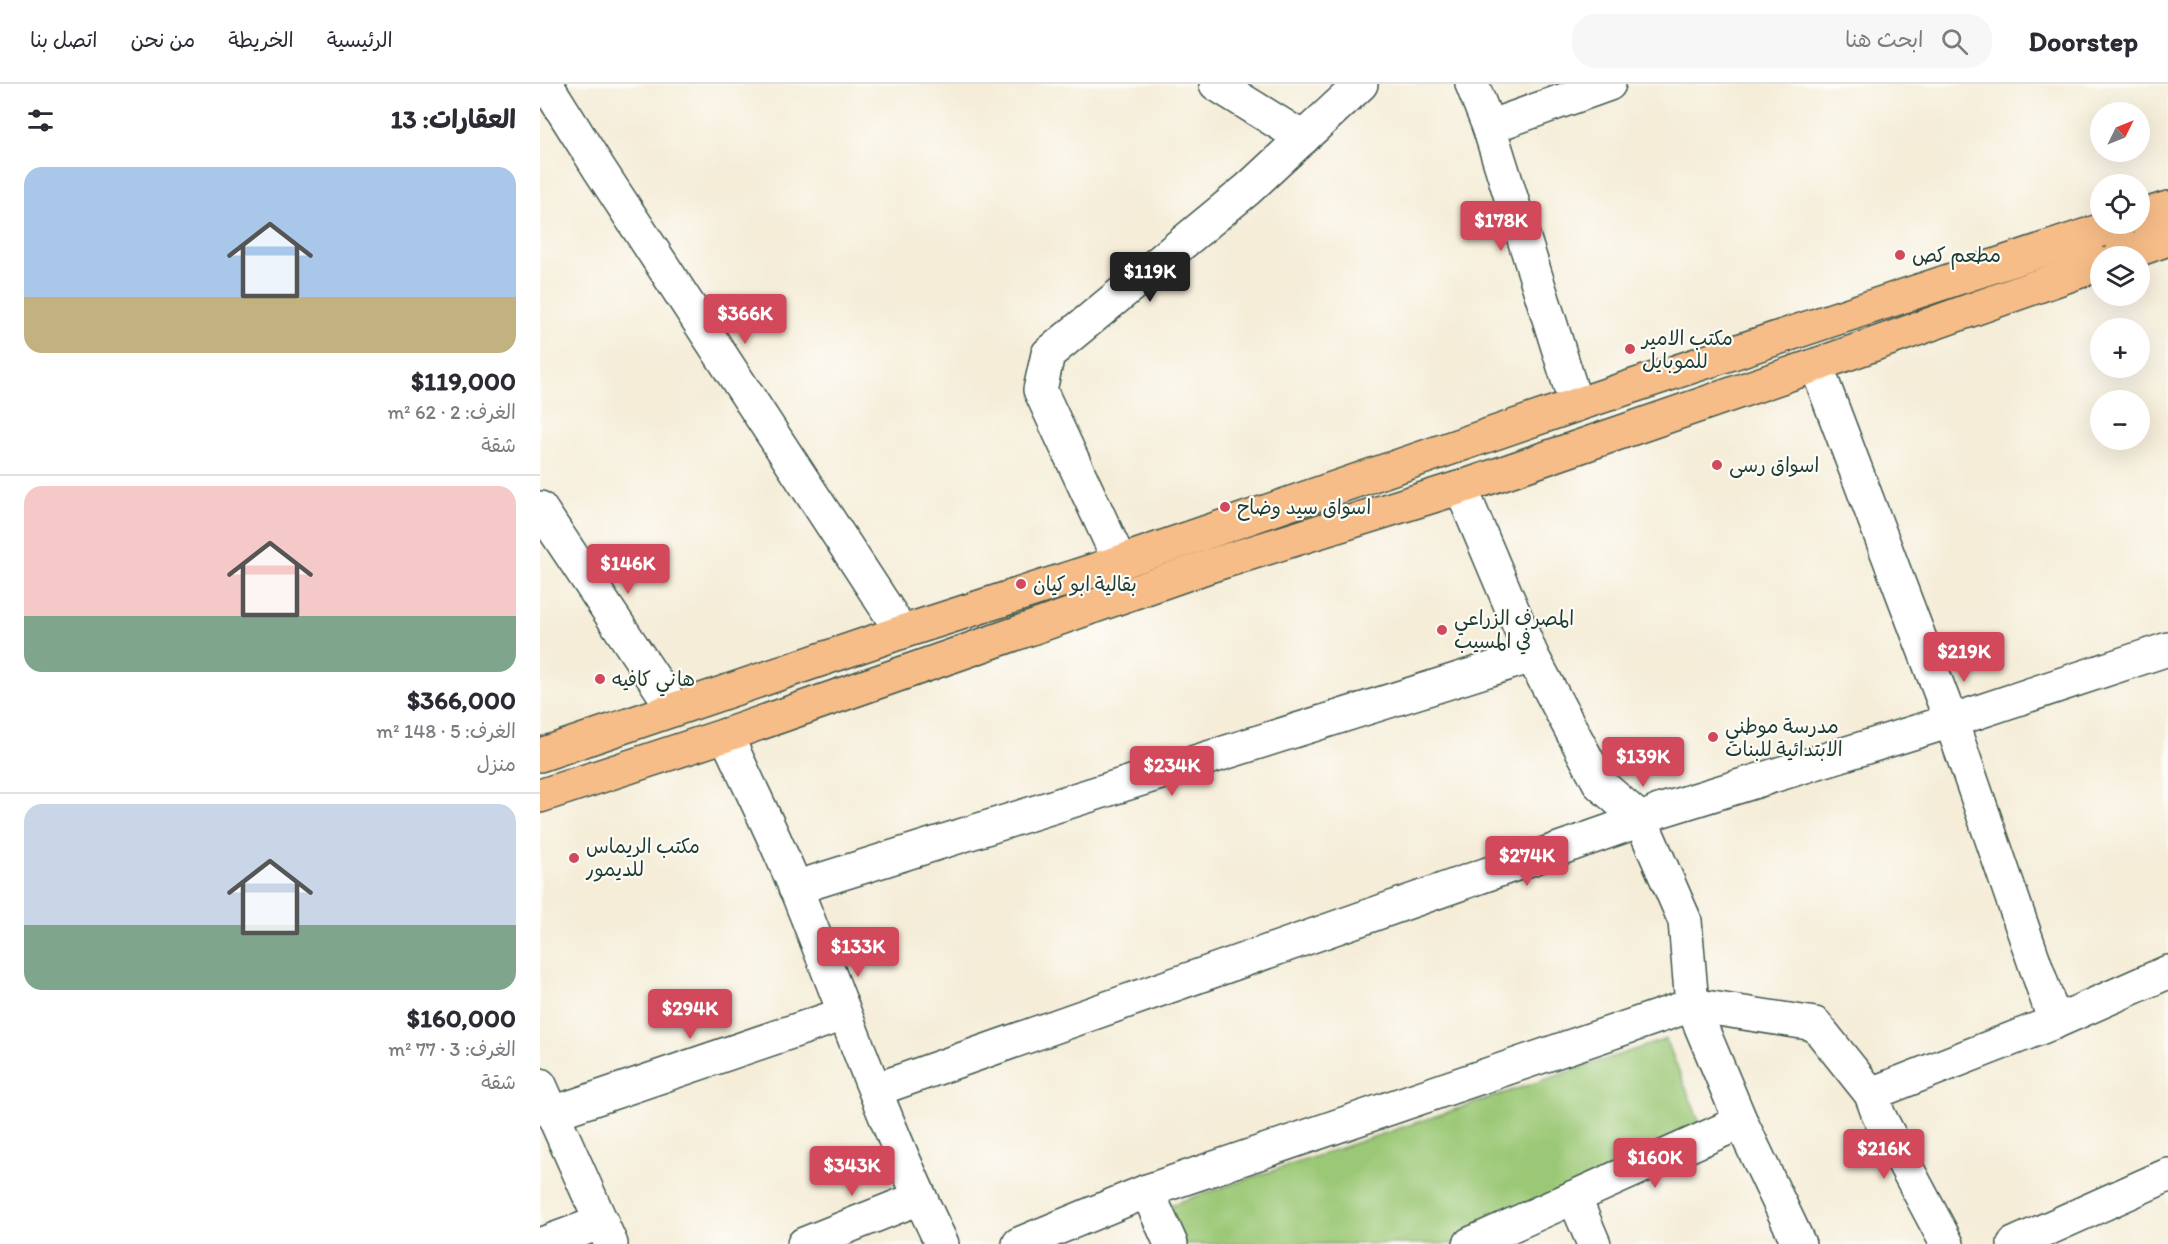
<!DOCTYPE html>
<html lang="ar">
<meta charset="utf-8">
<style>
body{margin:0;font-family:Itim,"Playpen Sans Arabic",sans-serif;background:#f7f7f7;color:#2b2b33;direction:rtl;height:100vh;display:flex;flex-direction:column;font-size:22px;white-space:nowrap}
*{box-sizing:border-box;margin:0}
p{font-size:20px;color:#7c7c81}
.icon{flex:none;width:33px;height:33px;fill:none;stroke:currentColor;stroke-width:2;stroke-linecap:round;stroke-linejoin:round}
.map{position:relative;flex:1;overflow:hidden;direction:ltr}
.sheet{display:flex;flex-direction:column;background:#fff;width:540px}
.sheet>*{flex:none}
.needle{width:39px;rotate:47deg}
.controls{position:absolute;left:1550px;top:18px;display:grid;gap:12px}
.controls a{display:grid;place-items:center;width:60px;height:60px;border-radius:50%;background:#fff;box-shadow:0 6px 24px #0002;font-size:30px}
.price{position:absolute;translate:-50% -51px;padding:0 14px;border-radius:6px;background:#d1495b;color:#fff;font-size:20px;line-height:39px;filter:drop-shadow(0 2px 3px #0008)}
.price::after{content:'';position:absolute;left:50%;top:36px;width:18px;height:14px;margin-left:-9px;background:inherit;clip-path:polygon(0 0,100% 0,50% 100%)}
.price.on{background:#222;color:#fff}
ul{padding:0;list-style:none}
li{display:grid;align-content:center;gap:12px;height:318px;padding:0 24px}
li+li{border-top:2px solid #e1e1e2}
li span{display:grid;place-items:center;height:186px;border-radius:18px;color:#555}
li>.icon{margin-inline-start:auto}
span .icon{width:108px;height:108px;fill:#fffc;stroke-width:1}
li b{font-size:26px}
h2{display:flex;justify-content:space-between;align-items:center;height:72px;padding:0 24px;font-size:26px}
header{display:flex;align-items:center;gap:36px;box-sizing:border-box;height:84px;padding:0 30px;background:#fff;border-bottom:2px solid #e1e1e2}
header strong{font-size:28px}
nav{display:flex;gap:33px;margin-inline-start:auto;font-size:21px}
.search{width:420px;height:54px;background:#f7f7f7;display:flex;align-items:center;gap:15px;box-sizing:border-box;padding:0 21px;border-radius:24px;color:#7c7c81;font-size:22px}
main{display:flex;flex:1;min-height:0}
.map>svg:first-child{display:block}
</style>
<header>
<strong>Doorstep</strong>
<div class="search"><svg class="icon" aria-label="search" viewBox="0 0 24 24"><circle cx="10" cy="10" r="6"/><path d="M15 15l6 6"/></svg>ابحث هنا</div>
<nav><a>الرئيسية</a><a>الخريطة</a><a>من نحن</a><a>اتصل بنا</a></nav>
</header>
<main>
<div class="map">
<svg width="1628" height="1160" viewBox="0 0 1628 1160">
<rect width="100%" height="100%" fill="#fdfcf7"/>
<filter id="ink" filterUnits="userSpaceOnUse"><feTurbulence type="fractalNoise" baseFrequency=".0167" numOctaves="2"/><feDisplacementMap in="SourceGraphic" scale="12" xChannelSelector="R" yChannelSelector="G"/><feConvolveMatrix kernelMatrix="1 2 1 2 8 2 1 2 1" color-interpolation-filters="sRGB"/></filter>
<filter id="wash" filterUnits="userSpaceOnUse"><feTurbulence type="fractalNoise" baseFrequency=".008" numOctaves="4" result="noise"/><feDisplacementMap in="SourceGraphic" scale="24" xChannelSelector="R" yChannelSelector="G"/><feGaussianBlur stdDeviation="1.35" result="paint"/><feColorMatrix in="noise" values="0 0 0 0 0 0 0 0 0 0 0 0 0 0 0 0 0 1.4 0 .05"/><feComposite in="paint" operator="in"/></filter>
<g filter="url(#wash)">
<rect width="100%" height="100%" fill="#f5edd8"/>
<polygon fill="#9bc876" stroke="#5d8255" stroke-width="1.5" points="1126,955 1164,1049 912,1160 643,1160 627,1122"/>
</g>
<g filter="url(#ink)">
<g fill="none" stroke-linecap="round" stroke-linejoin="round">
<defs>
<g id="street">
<polyline points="6,0 60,86 362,548"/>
<polyline points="676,0 763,54"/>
<polyline points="932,0 949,43 1036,321"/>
<polyline points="949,43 1069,0"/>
<polyline points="1276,281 1411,637 1515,938"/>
<polyline points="921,404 992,572 1060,700 1101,736 1145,837 1152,921 1201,1038"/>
<polyline points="0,424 134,625"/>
<polyline points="580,478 500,306 508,270 708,105 821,0"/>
<path d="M186,651C209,702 235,753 256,805C304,924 346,1045 402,1160"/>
<polyline points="255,804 992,572"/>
<polyline points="0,1001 71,1160"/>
<polyline points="335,1006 1101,736 1119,727 1411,637 1628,565"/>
<polyline points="1331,1010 1339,1032 1407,1160"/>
<polyline points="13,1029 304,930"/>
<polyline points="607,1107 631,1160"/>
<polyline points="1034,1113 1054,1160"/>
<polyline points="2,1160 62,1138"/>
<polyline points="264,1160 379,1114"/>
<polyline points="479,1160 607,1107 1152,921 1275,940 1331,1010 1515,938 1628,888"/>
<polyline points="930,1160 1201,1038 1259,1160"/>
<polyline points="1474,1160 1628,1091"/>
</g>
<g id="primary">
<polyline points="1599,133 1628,124"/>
<polyline points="1580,172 1628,155"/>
<polyline points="0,671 362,548 580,478 1036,321 1580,140"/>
<polyline points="0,712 186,651 669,482 928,401 1276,281 1560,180"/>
</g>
</defs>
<use href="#street" stroke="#3f574d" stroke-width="36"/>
<use href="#primary" stroke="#3f574d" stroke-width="36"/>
<use href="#street" stroke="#fff" stroke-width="33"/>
<use href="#primary" stroke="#f7bd88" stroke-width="33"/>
</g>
</g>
<g fill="#d1495b" stroke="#fdfcf7" stroke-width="2">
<circle cx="1360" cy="171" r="6"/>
<circle cx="1090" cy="265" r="6"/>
<circle cx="1177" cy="381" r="6"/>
<circle cx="685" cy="423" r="6"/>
<circle cx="481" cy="500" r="6"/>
<circle cx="902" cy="546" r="6"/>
<circle cx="60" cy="595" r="6"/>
<circle cx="1173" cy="653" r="6"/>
<circle cx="34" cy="774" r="6"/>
</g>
<g text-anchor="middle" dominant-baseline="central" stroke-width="4.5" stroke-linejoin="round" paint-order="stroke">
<g font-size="20" fill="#1f3d34" stroke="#fdfcf7" text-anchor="start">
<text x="1372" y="171">مطعم كص</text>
<text x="1102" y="254">مكتب الامير<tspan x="1102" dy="23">للموبايل</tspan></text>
<text x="1189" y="381">اسواق رسى</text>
<text x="697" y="423">اسواق سيد وضاح</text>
<text x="493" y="500">بقالية ابو كيان</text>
<text x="914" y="534">المصرف الزراعي<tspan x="914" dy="23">في المسيب</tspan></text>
<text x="72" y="595">هاني كافيه</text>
<text x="1185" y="642">مدرسة موطني<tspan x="1185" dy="23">الابتدائية للبنات</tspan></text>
<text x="46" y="762">مكتب الريماس<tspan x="46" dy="23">للديمور</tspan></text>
</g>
</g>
</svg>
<div class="controls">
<a><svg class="needle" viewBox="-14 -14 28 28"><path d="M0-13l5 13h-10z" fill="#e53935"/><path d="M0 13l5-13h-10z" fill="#7c7c81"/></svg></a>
<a><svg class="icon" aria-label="locate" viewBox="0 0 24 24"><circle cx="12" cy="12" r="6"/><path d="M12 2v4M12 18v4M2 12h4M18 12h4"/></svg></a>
<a><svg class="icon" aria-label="layers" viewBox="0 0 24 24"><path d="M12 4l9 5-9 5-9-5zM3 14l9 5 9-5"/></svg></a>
<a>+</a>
<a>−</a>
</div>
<b class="price" style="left:961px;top:168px">$178K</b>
<b class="price on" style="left:610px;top:219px">$119K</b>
<b class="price" style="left:205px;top:261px">$366K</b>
<b class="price" style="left:88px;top:511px">$146K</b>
<b class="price" style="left:1424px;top:599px">$219K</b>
<b class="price" style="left:1103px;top:704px">$139K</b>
<b class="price" style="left:632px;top:713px">$234K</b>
<b class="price" style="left:987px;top:803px">$274K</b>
<b class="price" style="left:318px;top:894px">$133K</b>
<b class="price" style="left:150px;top:956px">$294K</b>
<b class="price" style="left:1344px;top:1096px">$216K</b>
<b class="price" style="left:1115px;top:1105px">$160K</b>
<b class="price" style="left:312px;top:1113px">$343K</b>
</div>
<section class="sheet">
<h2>العقارات: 13<svg class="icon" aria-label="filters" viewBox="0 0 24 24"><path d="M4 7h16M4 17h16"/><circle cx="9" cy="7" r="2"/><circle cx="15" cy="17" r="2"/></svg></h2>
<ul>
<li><span style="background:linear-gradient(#a9c7e8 70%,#c2b280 0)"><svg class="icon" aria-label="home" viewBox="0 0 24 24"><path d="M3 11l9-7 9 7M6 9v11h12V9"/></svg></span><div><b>$119,000</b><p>الغرف: 2 · 62 m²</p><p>شقة</p></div></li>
<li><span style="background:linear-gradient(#f6c9c9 70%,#7fa58c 0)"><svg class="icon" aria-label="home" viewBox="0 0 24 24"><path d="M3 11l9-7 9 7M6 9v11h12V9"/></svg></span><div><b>$366,000</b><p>الغرف: 5 · 148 m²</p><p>منزل</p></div></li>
<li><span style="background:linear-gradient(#c9d6e8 65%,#7fa58c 0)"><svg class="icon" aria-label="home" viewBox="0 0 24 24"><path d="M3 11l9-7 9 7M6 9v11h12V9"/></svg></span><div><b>$160,000</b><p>الغرف: 3 · 77 m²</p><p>شقة</p></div></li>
</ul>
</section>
</main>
